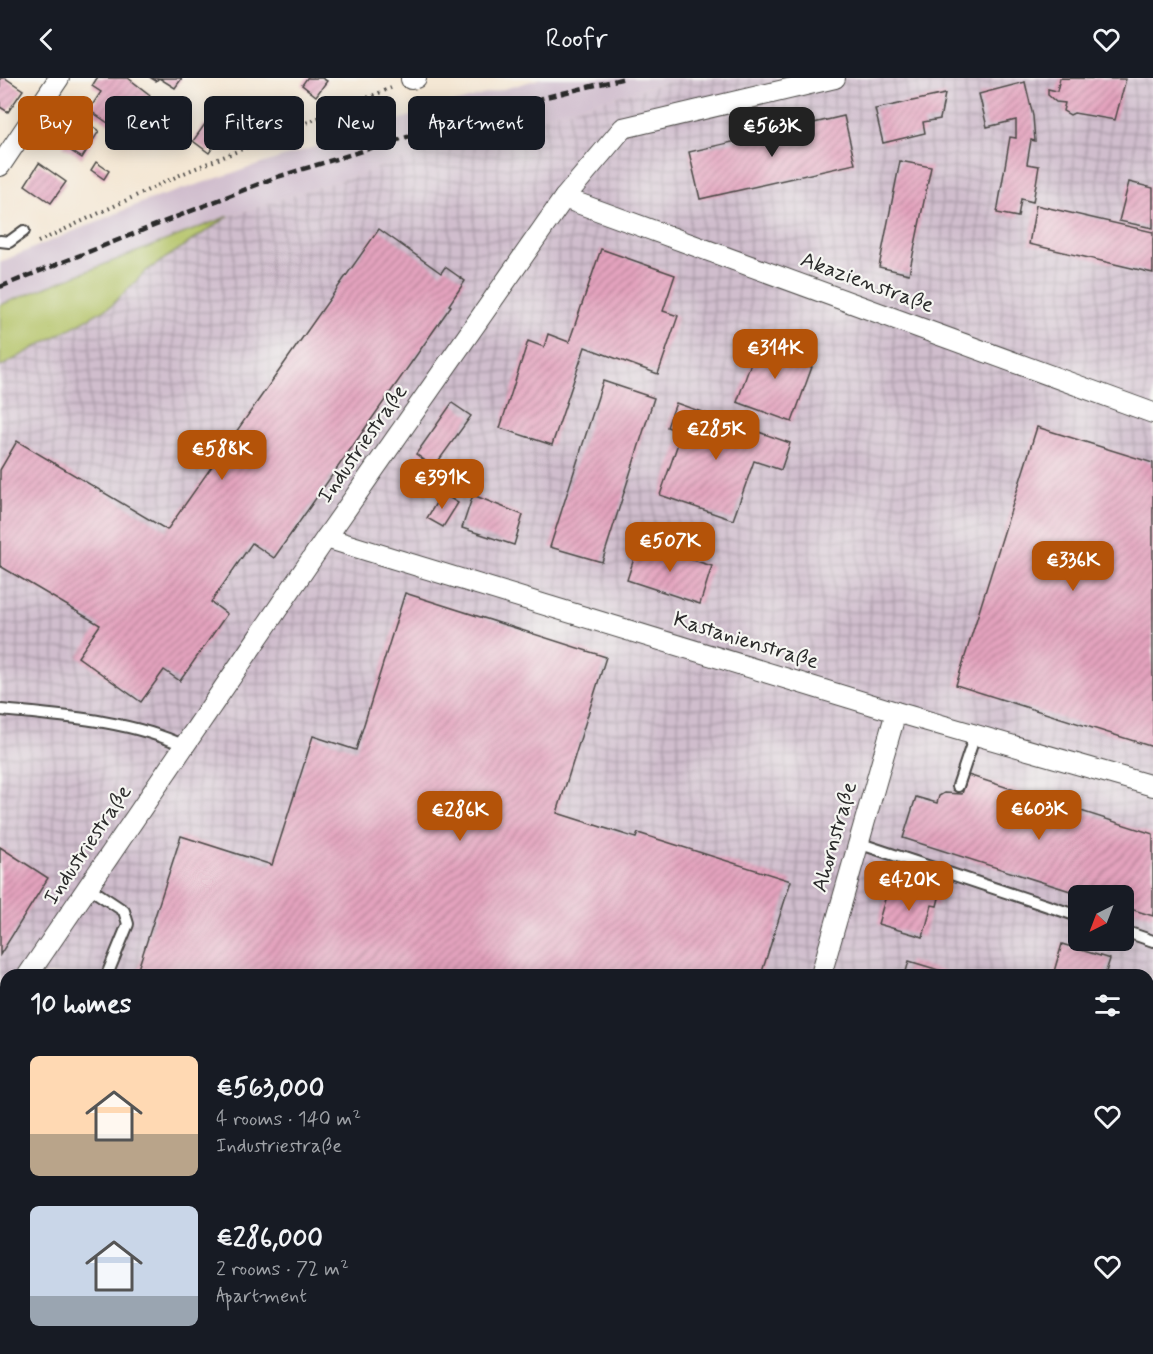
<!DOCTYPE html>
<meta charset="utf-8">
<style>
body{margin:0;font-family:Mynerve,sans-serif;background:#242831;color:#f1f3f6;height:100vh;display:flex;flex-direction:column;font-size:22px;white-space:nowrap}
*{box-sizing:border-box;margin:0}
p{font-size:20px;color:#9ea1a6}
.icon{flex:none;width:33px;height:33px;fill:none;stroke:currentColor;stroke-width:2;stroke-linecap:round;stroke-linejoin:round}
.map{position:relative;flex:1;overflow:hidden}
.drawer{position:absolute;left:0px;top:891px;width:1154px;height:386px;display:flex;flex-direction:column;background:#171b24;border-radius:18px 18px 0 0;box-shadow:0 3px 15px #0003}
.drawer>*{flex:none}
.banner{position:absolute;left:18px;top:18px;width:600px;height:54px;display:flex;gap:12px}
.needle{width:39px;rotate:222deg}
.fabs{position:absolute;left:1068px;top:807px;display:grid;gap:12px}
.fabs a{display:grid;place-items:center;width:66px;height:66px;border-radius:9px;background:#171b24;box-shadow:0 3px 15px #0003;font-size:30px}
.price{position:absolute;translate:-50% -51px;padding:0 14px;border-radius:12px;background:#b45309;color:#fff;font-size:20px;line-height:39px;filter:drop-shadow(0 2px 3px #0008)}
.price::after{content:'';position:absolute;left:50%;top:36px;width:18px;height:14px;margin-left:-9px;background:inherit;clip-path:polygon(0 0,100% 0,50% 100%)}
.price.current{background:#222;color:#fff}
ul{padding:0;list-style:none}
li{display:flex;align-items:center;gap:18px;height:150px;padding:0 30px}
li span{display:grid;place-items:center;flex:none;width:168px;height:120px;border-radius:9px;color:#555}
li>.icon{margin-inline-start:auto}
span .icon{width:72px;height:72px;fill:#fffc;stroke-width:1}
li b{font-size:26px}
h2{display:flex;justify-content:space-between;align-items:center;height:72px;padding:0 30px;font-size:26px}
.tag{padding:0 21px;border-radius:9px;background:#171b24;box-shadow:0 3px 15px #0003;font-size:21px;line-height:54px}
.tag.current{background:#b45309;color:#fff}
header{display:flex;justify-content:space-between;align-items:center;height:78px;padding:0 30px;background:#171b24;font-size:27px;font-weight:600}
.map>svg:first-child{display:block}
</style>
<header><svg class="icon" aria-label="back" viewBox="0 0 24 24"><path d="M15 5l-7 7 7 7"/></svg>Roofr<svg class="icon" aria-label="heart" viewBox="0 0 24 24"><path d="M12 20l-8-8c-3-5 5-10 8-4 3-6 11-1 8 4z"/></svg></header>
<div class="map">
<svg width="1153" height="1276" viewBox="0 0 1153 1276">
<defs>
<pattern id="industrial-grid" width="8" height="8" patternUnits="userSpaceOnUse" patternTransform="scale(1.5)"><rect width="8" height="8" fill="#d0bdcd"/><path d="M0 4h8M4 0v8" fill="none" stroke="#a99aa7"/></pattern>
<pattern id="building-hatch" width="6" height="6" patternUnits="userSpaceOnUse" patternTransform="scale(1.5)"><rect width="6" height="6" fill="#e4a3be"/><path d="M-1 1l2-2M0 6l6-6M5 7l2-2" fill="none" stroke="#b9859b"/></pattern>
</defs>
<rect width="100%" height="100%" fill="#f6f6f2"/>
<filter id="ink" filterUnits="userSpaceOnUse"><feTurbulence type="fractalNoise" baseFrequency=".0167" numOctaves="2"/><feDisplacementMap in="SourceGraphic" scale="12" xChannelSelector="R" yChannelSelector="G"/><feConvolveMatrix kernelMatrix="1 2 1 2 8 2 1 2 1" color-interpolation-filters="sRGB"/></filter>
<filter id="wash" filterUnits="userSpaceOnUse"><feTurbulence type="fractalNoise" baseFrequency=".008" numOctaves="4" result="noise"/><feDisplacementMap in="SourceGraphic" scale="24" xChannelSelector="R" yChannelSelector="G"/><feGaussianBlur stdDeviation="1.35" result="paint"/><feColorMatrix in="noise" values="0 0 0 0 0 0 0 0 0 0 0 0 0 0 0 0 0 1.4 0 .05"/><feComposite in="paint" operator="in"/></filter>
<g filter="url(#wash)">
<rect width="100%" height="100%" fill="#f4e7d4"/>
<path fill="url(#industrial-grid)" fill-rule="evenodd" d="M681,0H1153V1276H847L824,1271L1148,1270V897H6V1057L0,1055V289L111,228L146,193L229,138L476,58ZM1078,818H1124V862H1078Z"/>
<polygon fill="#d0bdcd" points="542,0 681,0 476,58 229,138 0,227 0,184 146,123 427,33"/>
<g fill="#b3c265" stroke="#6f7648" stroke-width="1.5">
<polygon points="229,138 146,193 111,228 0,289 0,227"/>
<polygon points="0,1055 6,1057 6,1211 0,1207"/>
<polygon points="102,1271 696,1271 695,1276 111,1276"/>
</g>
<g id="blocks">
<g fill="url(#building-hatch)">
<polygon points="0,0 5,0 23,12 8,34 0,29"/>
<polygon points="97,0 128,0 150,17 135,39 125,32 114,49 89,32 101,14 92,8"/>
<polygon points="151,0 182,0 175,10 159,0 156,3"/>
<polygon points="307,0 322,0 327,3 316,18 302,7"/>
<polygon points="1060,0 1126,1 1115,42 1074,35 1070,37 1063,33 1065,25 1056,24 1048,17 1048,11 1057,13"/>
<polygon points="1025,4 1033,38 1035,63 1031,62 1027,86 1039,88 1033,124 1021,121 1018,139 997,135 1010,59 1016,60 1016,42 987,49 979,16"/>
<polygon points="945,16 940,41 923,44 925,55 883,65 875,31"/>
<polygon points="73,36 99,53 82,80 63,68 66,64 57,58"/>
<polygon points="844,38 855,86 700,121 689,74"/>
<polygon points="205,46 221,58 209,75 193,63"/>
<polygon points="900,83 931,89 909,196 879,189"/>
<polygon points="96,84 109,93 104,101 91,92"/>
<polygon points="39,85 66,104 51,125 25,107"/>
<polygon points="1129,104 1153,110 1153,150 1119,143"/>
<polygon points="1036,127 1153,154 1153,195 1029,166"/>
<polygon points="379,151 441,195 445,189 465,203 449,227 451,228 274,480 252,465 211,524 227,536 180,603 164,592 141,624 78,579 100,547 0,488 0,392 17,363 167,452"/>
<polygon points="601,171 675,197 663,233 678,238 658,296 585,269 552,367 500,350 528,263 544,269 548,256 569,264"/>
<polygon points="761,257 797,270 793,283 812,289 792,344 737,324"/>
<polygon points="603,303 654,320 602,484 550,469"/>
<polygon points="452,325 471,338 434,389 416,376"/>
<polygon points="676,325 790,365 781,392 754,383 733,442 660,417 682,354 667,349"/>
<polygon points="1037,349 1153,385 1153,669 956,607"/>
<polygon points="442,415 458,425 443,449 427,440"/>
<polygon points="473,417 523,437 514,467 462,450"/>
<polygon points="639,465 712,488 700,526 627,502"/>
<polygon points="405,515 606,579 557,735 636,760 638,755 791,803 761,897 136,897 181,758 272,787 313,658 356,672"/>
<polygon points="968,697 1153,756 1153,838 1124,829 1124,818 1086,818 903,760 916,719 937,725 939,718 944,715 962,716"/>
<polygon points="0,769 48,800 0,877"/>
<polygon points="918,809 940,816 937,828 932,827 923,859 878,846 887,814 915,821"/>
<polygon points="1062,866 1110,881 1105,897 1053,897"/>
<polygon points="909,883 952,896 952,897 905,897"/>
</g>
</g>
</g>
<g filter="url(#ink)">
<use href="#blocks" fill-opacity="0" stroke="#494744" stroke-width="1.5"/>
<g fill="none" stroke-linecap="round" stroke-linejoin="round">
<defs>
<g id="service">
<polyline points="0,163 9,164 24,153"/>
<path d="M0,632C61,638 129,642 185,668"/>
<polyline points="958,708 975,657"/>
<polyline points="858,765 1078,838"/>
<polyline points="88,809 124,833 128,846 107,897"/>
<polyline points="1124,853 1153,863"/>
<polyline points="0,1014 6,1017"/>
</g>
<g id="minor">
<polyline points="411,1 416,0"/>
<polyline points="0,88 59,0"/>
<polyline points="564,120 1153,335"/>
<polyline points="326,460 896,634 1153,708"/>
<polyline points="28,897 326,460 564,120 623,50 835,0"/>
<polyline points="821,897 896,634"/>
<polyline points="0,939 6,930"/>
<polyline points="835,1270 857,1276"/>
<polyline points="716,1276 717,1270"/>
</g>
</defs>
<use href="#service" stroke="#494744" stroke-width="14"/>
<use href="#minor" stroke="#494744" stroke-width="22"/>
<polyline stroke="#494744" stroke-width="4" stroke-dasharray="1.5 4.5" stroke-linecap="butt" points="38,164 184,95 391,10"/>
<use href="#service" stroke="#fff" stroke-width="10"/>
<use href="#minor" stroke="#fff" stroke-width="20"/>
<polyline stroke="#2b2b2b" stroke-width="4.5" stroke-dasharray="9 4.5" stroke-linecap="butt" points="0,209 274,100 505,29 625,0"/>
</g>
</g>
<g text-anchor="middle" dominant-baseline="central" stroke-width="4.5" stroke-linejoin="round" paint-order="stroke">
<g font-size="22" fill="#2b2b2b" stroke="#f6f6f2">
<text transform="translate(867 205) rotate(20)">Akazienstraße</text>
<text transform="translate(363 366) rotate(-55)">Industriestraße</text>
<text transform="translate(746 563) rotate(17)">Kastanienstraße</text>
<text transform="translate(835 759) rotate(-74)">Ahornstraße</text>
<text transform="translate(88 767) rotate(-56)">Industriestraße</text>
</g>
</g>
</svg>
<div class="fabs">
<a><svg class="needle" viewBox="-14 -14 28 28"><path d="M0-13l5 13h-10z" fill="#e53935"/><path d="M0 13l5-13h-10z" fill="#9ea1a6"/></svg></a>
</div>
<b class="price current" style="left:772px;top:80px">€563K</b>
<b class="price" style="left:775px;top:302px">€314K</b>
<b class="price" style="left:716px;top:383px">€285K</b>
<b class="price" style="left:222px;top:403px">€588K</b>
<b class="price" style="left:442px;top:432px">€391K</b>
<b class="price" style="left:670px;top:495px">€507K</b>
<b class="price" style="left:1073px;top:514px">€336K</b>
<b class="price" style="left:1039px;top:763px">€603K</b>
<b class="price" style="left:460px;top:764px">€286K</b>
<b class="price" style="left:909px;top:834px">€420K</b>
<div class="banner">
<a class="tag current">Buy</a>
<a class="tag">Rent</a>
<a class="tag">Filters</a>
<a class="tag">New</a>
<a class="tag">Apartment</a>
</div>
<section class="drawer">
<h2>10 homes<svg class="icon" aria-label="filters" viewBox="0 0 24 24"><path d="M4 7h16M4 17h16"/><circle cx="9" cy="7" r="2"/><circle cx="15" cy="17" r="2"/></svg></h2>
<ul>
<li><span style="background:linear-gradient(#ffd9b3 65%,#b9a48a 0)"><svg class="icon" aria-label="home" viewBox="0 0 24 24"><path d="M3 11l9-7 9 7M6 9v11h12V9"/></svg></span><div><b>€563,000</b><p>4 rooms · 140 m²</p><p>Industriestraße</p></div><svg class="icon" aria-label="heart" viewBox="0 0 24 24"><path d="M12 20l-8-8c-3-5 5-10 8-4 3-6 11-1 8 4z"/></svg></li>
<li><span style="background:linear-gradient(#c9d6e8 75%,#9aa5b1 0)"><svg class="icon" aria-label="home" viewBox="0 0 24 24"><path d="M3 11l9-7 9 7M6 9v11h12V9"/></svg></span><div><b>€286,000</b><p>2 rooms · 72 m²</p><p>Apartment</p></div><svg class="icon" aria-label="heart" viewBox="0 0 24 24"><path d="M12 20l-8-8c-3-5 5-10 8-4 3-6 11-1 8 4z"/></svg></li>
</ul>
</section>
</div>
